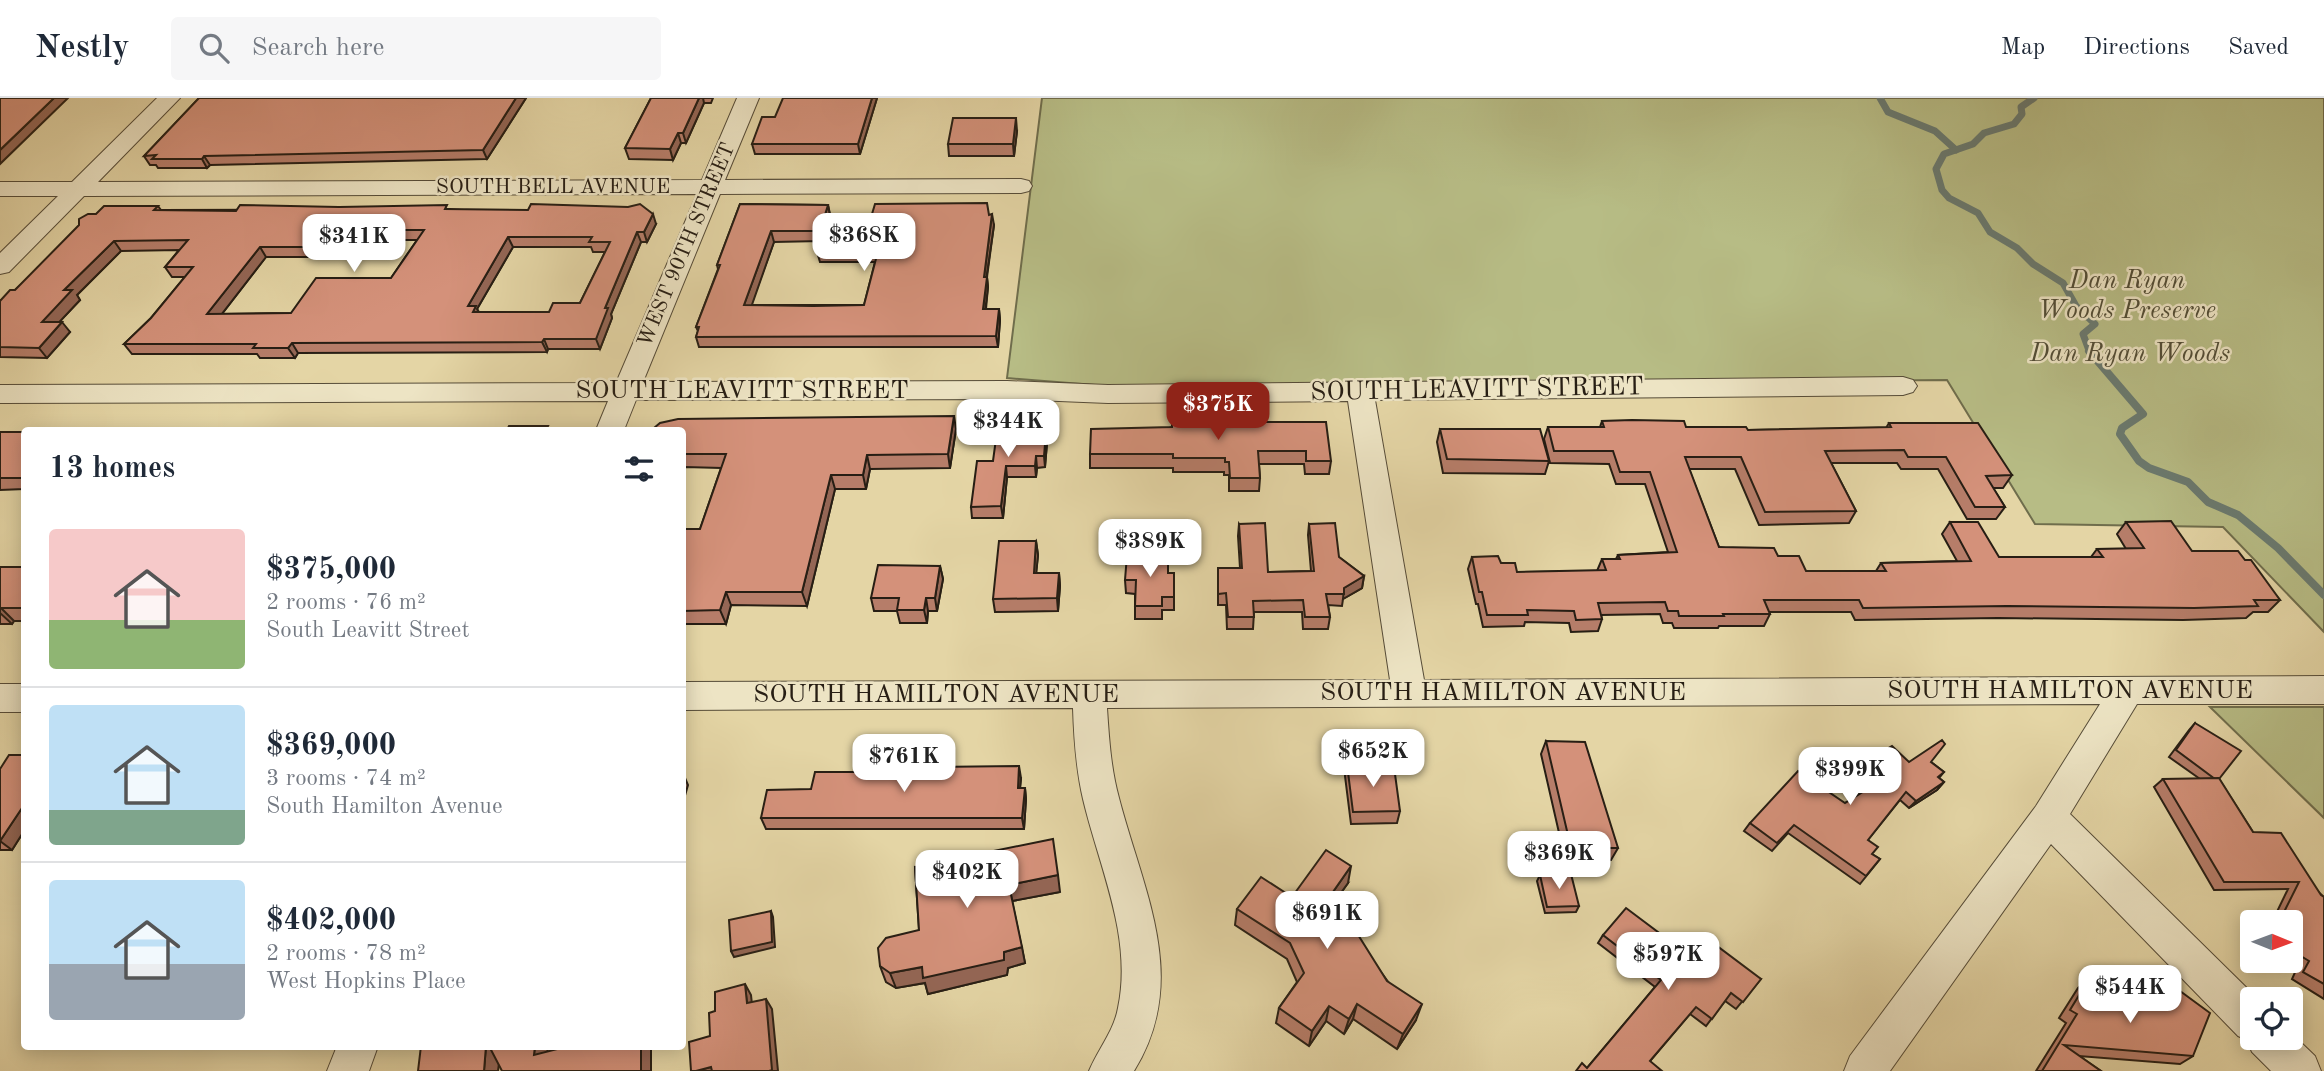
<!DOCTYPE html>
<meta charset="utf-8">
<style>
body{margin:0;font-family:"Old Standard TT",serif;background:#f6f6f7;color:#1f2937;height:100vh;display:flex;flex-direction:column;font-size:26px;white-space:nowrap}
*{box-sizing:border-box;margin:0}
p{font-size:23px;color:#747a83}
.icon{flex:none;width:38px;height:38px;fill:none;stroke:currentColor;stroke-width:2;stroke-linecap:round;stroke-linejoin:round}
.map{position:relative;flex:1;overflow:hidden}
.drawer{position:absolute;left:21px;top:329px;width:665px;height:623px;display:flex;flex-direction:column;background:#fff;border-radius:7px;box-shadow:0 4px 18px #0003}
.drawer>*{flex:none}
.needle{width:46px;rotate:91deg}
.controls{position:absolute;left:2240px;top:812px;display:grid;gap:14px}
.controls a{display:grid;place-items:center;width:63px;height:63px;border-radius:7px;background:#fff;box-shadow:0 4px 18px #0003;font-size:35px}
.price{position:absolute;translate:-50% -60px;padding:0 16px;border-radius:14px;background:#fff;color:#222;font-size:23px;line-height:46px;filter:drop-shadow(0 2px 4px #0008)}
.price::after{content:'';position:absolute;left:50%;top:42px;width:21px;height:16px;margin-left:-10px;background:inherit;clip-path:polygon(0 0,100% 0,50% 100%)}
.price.active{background:#8f2418;color:#fff}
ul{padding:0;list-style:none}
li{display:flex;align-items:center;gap:21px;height:175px;padding:0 28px}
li+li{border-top:2px solid #e0e1e3}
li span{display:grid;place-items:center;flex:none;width:196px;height:140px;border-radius:7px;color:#555}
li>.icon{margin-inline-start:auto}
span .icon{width:84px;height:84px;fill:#fffc;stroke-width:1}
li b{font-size:30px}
h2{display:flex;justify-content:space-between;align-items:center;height:84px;padding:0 28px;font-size:30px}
header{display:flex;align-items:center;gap:42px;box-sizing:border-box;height:98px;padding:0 35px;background:#fff;border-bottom:2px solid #e0e1e3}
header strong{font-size:33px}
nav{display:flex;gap:38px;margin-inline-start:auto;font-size:24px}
.search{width:490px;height:63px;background:#f6f6f7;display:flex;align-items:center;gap:18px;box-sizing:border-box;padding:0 24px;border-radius:7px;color:#747a83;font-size:26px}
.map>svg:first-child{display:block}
</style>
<header>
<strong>Nestly</strong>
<div class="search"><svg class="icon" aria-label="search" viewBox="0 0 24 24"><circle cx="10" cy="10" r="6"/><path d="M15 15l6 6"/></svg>Search here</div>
<nav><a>Map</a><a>Directions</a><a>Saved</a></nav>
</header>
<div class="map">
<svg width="2324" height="973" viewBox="0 0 2324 973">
<rect width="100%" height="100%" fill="#e4d5a5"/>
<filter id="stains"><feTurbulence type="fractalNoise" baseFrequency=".00286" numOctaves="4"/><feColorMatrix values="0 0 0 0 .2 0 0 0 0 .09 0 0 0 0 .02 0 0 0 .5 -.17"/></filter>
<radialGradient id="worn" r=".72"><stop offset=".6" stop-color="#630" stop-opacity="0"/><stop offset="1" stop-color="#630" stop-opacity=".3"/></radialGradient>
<g fill="#b7bc85" stroke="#6f6d4c" stroke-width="2">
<polygon points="1042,0 2324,0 2324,534 2223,429 2035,426 1947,282 1107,288 1007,280"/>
<polygon points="2210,609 2324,609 2324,720"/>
</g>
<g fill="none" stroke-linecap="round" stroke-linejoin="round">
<g stroke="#6a7a70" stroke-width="7">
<polyline points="1880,0 1888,14 1935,33 1956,52"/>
<polyline points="2034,0 2021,9 2022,16 2014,26 1984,35 1973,46 1944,56 1936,71 1942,92 1949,100 1978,115 1990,134 2017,150 2033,166 2063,185 2076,208 2095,226 2083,236 2090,255"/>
</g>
<polyline stroke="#6a7a70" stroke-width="8" points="2089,253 2143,316 2122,330 2120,336 2139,363 2149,370 2188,384 2208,404 2238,417 2278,450 2324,497"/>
<defs>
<g id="minor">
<path d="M157,0H180L98,84L702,82L737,0H759L725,82L1021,81L1029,83L1032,88L1029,93L1021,95L720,96L643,284L1007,283L1108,287L1903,279L1913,282L1917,288L1913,294L1903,297L1375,302L1424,582L2324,578V606H2137L2070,716L2258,901H2252V940H2291V935L2315,958L2321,973H2271L2252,954L2247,942L2238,938L2051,746L1890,973H1844L1850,958L2036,708L2100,606L1107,610C1109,641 1111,671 1119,700C1143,793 1191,881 1134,973H1089C1098,951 1114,933 1118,910C1133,839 1099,769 1083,701C1076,671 1074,641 1073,610L682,612V584L1390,582L1348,303L1108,305L1007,301L636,302L624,332H596L608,303L0,305V287L616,285L697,96L84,98L9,174L0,176V155L58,98H0V84H72Z"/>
<rect x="0" y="586" width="24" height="28"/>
<polygon points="337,948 378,948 369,973 327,973"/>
</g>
</defs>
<use href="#minor" stroke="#564c38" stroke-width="2"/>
<use href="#minor" fill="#ede4c4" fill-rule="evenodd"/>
</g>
<g fill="#b67d69" stroke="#271e14" stroke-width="2" fill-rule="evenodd">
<polygon points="199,0 526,0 487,61 210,67 207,70 158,70 156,67 150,67 144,58"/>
<polygon points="651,0 713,0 711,5 704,5 686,45 681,45 673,62 629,61 625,50"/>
<polygon points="877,0 860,56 755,56 752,46 775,19"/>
<polygon points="1017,33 1014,58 949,58 948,46"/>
<path d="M740,106L828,107L830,116L989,117L994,127L987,179L988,189L986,211H999L1000,222L998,249H699L696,239L698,233L696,229L718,171L717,167ZM821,143L817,154L820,164H875L864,207H751L774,144Z"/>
<path d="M158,108L161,112L450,111L656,126L647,144H641L611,216L612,220L600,251H548L547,254L298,255L295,260H260L257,256H132L124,246L151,220L185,179H172L165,169L179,152L121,153L77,197L80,202L59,224L70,234L47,260L0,259V203L15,192L96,116ZM375,142H417L391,180L291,215L222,216L266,159H364ZM513,149H591L593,154H605L580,205L549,214H479L477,211Z"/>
<polygon points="1602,323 1686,329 1748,332 1886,330 1889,325 2012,377 2003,390 1993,390 2005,409 1996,421 1967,421 1938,371 1901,371 1897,365 1831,365 1856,413 1849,425 1759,427 1735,371 1689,371 1719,449 1778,458 1806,473 1876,473 1881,465 1957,463 1942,436 1950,424 1999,459 2091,459 2097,451 2126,451 2117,436 2126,424 2192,453 2245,462 2280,502 2268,514 2253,514 2246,520 2183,522 1998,520 1855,522 1851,514 1769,514 1770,516 1764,528 1719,528 1718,530 1674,530 1672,525 1663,525 1660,516 1601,517 1602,521 1598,533 1571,534 1569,525 1525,524 1524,528 1483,529 1478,506 1476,506 1468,471 1472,459 1501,465 1517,474 1597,473 1602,461 1616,461 1618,457 1668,454 1645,386 1616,386 1609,366 1550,365 1544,341 1548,329 1600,329"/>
<polygon points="1256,324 1331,363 1329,376 1305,376 1304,366 1259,366 1260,380 1259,393 1229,393 1229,377 1224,377 1224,374 1173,374 1173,370 1090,370 1090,356 1172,329"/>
<polygon points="956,331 950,370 870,371 866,391 835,391 807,508 731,507 726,526 682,526 682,431 700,431 721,370 685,369 682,377 682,332"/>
<polygon points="1440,331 1549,363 1545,376 1443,375 1437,344"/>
<polygon points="1048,333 1045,369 1037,370 1036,379 1007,379 1003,420 972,420 971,409 993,363"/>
<polygon points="0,334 24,334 24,391 0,392"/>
<polygon points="1239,426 1268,474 1311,473 1308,437 1309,426 1339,459 1364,478 1362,490 1343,501 1342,508 1328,507 1330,519 1328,531 1303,531 1302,514 1254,514 1253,531 1227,531 1226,507 1218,507 1218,470 1240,470 1238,438"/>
<polygon points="1036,443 1038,457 1036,475 1059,475 1060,488 1058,513 995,514 993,501"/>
<polygon points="940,468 943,481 937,513 928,513 927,525 900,525 897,513 874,513 871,500"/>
<polygon points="0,469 24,469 24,523 14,523 12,526 0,526"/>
<polygon points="1168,475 1174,475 1174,512 1162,512 1162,521 1135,521 1135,496 1126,495 1125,482"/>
<polygon points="2195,625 2219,681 2253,734 2324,799 2324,901 2292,881 2297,870 2285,863 2291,863 2291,824 2272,824 2288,791 2214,792 2154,689 2163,681 2200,681 2169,659 2189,632"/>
<polygon points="1546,643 1618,750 1611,762 1565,761 1541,656"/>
<polygon points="24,657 24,733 12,752 0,752 0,671"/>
<polygon points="1870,661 1909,664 1931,664 1944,674 1939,680 1944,684 1937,692 1909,710 1900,702 1868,742 1872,756 1880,761 1860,786 1788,735 1772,753 1744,733 1750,725 1845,705 1879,683 1864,669"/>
<polygon points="1347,666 1372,669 1400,713 1397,725 1351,726 1345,678"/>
<polygon points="933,669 1021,680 1020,690 1025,690 1026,701 1024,731 766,731 761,720 811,691 893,674"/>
<polygon points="915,769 1060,794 1012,803 1025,865 1008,870 1007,877 928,896 925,885 896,890 886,884 880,868 919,832"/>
<polygon points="1540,777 1579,808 1576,814 1545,815 1537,783"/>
<polygon points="1348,785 1332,807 1416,922 1397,951 1353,921 1344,936 1326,923 1309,948 1276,925 1279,910 1297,884 1287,861 1235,827 1237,811"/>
<polygon points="1603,837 1686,855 1761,881 1736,911 1725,903 1706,928 1690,916 1650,963 1587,970 1655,889 1598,845"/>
<polygon points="2089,881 2106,893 2150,896 2153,891 2165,882 2193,958 2180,966 2079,958 2101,973 2036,973 2066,925 2059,920 2078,890"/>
</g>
<g fill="#946655" stroke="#271e14" stroke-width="2">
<polygon points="54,0 68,0 0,66 0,52"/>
<polygon points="516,0 526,0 487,61 483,52"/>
<polygon points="699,0 703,0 704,5 686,45 683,35"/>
<polygon points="872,0 877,0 860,56 858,46"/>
<polygon points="1016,20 1017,33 1014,58 1013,46"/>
<polygon points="678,35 681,45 673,62 670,51"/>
<polygon points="204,58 210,67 207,70 202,61"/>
<polygon points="828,107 830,118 823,143 820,133"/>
<polygon points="653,116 656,126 647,144 644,134"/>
<polygon points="992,116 994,127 985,189 984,179"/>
<polygon points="370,132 375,142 364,159 358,149"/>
<polygon points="771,133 774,144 748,218 744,207"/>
<polygon points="637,134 641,144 611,216 612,220 600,251 596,241 605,210"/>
<polygon points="508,139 513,149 477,211 481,218 478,224 468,208"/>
<polygon points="114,143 121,153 77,197 80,202 50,234 42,224 64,192"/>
<polygon points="260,149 266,159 214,226 207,216"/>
<polygon points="987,179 988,189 984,222 983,211"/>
<polygon points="999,211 1000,222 998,249 996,238"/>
<polygon points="62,224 70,234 47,260 39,250"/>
<polygon points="544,241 548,251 547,254 542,244"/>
<polygon points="292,245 298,255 295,260 288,250"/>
<polygon points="954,318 956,331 950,370 948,356"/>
<polygon points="1047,322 1048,333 1045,369 1044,358"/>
<polygon points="867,357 870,371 866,391 863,377"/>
<polygon points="1036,358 1037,370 1036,379 1035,368"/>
<polygon points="682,363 685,369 682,377"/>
<polygon points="1006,368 1007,379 1003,420 1001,408"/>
<polygon points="831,377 835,391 807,508 802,494"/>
<polygon points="1036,443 1038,457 1035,488 1034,475"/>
<polygon points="940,468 943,481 937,513 935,500"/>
<polygon points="1059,475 1060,488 1058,513 1057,500"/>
<polygon points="1364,478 1362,490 1343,501 1344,490"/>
<polygon points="726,494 731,507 726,526 720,512"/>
<polygon points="926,500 928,513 927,525 924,512"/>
<polygon points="0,510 1,510 14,523 12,526 0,515"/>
<polygon points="1019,668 1021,680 1019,701 1018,690"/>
<polygon points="685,680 688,687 682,708 682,690"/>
<polygon points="1944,684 1937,692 1909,710 1916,703"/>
<polygon points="1025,690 1026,701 1024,731 1022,720"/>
<polygon points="24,707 24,733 12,752 0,743"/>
<polygon points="1351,768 1348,785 1323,820 1326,804"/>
<polygon points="1058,777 1060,794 1012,803 1009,787"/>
<polygon points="771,813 773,819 775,849 734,859 731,853"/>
<polygon points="1022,849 1025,865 1008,870 1007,877 928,896 925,885 896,890 890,875 1004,854"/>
<polygon points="745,886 751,897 753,916 747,905"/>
<polygon points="766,901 772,911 778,973 769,973"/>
<polygon points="1357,906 1353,921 1344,936 1349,921"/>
<polygon points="1422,906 1416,922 1397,951 1403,936"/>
<polygon points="1329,908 1326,923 1309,948 1312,933"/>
<polygon points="486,948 490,948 500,958 498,973 484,973"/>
<polygon points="535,948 548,948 546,970 534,957"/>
<rect x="641" y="948" width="10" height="25"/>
<polygon points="711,969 715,973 696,973"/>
</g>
<g fill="#d4917a" stroke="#271e14" stroke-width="2" fill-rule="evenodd">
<polygon points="0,0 54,0 0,52"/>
<polygon points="199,0 516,0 483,52 204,58 202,61 152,61 156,57 144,58"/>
<polygon points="651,0 699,0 683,35 678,35 670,51 625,50"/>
<polygon points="783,0 872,0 858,46 752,46 762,19 775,19"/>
<polygon points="953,20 1016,20 1013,46 948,46"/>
<polygon points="987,105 989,117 992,116 984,179 987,179 983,211 999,211 996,238 696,239 699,229 696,229 720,167 717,167 740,106 828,107 820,133 771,133 744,207 813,208 864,207 878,153 817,154 830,116 872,116 875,106"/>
<path d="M531,106L628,109L640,106L653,116L644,134H637L605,210H608L596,241H544L542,244L292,245L288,250H253L256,246H124L151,220L193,169H165L188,142L114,143L64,192H72L42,224H62L39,250L0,249V203L10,192H15L79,127V121L88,116H96L104,108H158L154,112L236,113L240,107L339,109L447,107L445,111L528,112ZM370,132H424L391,180H316L291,215L207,216L260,149H358ZM508,139H592L589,144H610L580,205H553L549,214H473L476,208H468Z"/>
<polygon points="954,318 948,356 867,357 863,377 831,377 802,494 726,494 720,512 682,513 682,431 700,431 726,356 682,356 682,332 642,332 643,330 654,330 660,325 678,321"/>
<polygon points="1255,320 1256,324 1326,324 1331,363 1306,363 1306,353 1258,353 1260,380 1230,380 1229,364 1225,364 1225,360 1173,360 1173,356 1090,356 1091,331 1172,329 1172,324 1223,324 1222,321"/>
<polygon points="1014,322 1047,322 1044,358 1036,358 1035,368 1006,368 1001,408 971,409 977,363 993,363 998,326 1014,326"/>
<polygon points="1632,322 1684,323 1686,329 1746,329 1748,332 1891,329 1889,325 1978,325 2012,377 1986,378 2005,409 1975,409 1946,359 1908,359 1904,352 1825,353 1856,413 1765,414 1741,359 1685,359 1719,449 1774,450 1778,458 1799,458 1806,473 1886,473 1881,465 1971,463 1950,424 1978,424 1999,459 2103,459 2097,451 2144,450 2126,424 2171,423 2192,453 2238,453 2245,462 2251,462 2280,502 2254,502 2258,508 2194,510 2007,508 1863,510 1859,502 1764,502 1770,516 1723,516 1724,518 1679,518 1678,513 1668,513 1665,504 1598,505 1602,521 1576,522 1574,513 1527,512 1528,517 1487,517 1482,494 1479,494 1472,459 1498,458 1501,465 1515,465 1517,474 1606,472 1602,461 1620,461 1618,457 1677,454 1650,374 1620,374 1613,353 1554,353 1548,329 1604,329 1602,323"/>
<polygon points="509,328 548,328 546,332 507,332"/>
<polygon points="1440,331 1540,331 1549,363 1447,361"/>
<rect x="0" y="334" width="24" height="46"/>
<polygon points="1265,425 1268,474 1314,473 1309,426 1335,425 1339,459 1364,478 1344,490 1344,496 1326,496 1330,519 1305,519 1303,502 1253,503 1254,519 1228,519 1226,495 1218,496 1218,470 1242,470 1239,426"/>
<polygon points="999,443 1036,443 1034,475 1059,475 1057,500 993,501"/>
<polygon points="1127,457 1168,457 1168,475 1174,475 1174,499 1162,499 1162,508 1135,508 1136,482 1125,482"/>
<polygon points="878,467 940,468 935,500 926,500 924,512 897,512 899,500 871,500"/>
<rect x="0" y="469" width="24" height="41"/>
<polygon points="2195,625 2241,653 2219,681 2215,681 2176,652"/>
<polygon points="1942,642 1945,646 1931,664 1944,674 1938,679 1944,684 1916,703 1906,694 1868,742 1878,749 1872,756 1880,761 1866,778 1794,727 1777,745 1750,725 1798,673 1845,705 1888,678 1870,661 1892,648 1909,664"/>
<polygon points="1546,643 1585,644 1618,750 1571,750"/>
<polygon points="9,657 24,657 24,707 0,743 0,671"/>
<polygon points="894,666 933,666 932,669 1019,668 1018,690 1025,690 1022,720 761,720 767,692 811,691 815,674 893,674"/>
<polygon points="1347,666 1371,666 1372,669 1388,669 1389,676 1395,676 1400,713 1353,714"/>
<polygon points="2219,680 2253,734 2281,735 2321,797 2324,799 2324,886 2303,874 2309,863 2291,852 2291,849 2297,838 2291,834 2291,824 2279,824 2299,784 2224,784 2163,681"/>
<polygon points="1053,741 1058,777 1009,787 1022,849 1004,854 1004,862 923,880 922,869 890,875 880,868 878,850 886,840 919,832 915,769"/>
<polygon points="1326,752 1351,768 1326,804 1345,816 1387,883 1422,906 1403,936 1357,906 1349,921 1329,908 1312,933 1279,910 1304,875 1290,845 1237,811 1261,779 1292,799"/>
<polygon points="1571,776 1579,808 1547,809 1540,777"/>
<polygon points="1626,810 1686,855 1701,836 1761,881 1743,904 1731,895 1712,921 1696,909 1650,963 1662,973 1576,973 1582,965 1587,970 1661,882 1603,837"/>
<polygon points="771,813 772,844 731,853 729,822"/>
<polygon points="2089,881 2106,893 2156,897 2165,882 2210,915 2193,958 2064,947 2101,973 2042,973 2077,916 2070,912"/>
<polygon points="745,886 747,905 766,901 772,972 769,973 712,973 711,969 696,973 691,973 689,944 710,938 709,915 715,913 715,894"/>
<polygon points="421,948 486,948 484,973 418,973"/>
<polygon points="489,948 535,948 534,957 569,948 641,948 641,973 502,973"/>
</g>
<g text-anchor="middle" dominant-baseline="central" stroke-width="5" stroke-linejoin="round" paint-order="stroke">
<g font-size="21" fill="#271e14" stroke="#ede4c4">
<text x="553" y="89">SOUTH BELL AVENUE</text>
<text transform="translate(687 147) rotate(-67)">WEST 90TH STREET</text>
</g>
<g font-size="26" font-style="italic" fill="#524d36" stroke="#ede4c4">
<text x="2127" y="183">Dan Ryan<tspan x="2127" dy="30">Woods Preserve</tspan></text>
<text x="2130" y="256">Dan Ryan Woods</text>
</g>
<g font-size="26" fill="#271e14" stroke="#ede4c4">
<text transform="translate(1477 292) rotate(-1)">SOUTH LEAVITT STREET</text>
<text x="742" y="293">SOUTH LEAVITT STREET</text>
<text x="2070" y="593">SOUTH HAMILTON AVENUE</text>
<text x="1503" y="595">SOUTH HAMILTON AVENUE</text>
<text x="936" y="597">SOUTH HAMILTON AVENUE</text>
</g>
</g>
<rect width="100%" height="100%" filter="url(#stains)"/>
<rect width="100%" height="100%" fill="url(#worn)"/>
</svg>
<div class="controls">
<a><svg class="needle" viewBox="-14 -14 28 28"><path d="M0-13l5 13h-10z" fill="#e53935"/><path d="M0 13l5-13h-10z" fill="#747a83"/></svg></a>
<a><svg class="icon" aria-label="locate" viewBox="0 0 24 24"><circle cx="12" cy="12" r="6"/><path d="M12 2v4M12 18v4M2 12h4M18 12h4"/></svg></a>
</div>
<b class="price" style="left:864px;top:175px">$368K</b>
<b class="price" style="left:354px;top:176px">$341K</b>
<b class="price active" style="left:1218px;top:344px">$375K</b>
<b class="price" style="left:1008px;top:361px">$344K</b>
<b class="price" style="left:1150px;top:481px">$389K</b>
<b class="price" style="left:1373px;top:691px">$652K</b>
<b class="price" style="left:904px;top:696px">$761K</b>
<b class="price" style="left:1850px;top:709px">$399K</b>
<b class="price" style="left:1559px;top:793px">$369K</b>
<b class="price" style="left:967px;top:812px">$402K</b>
<b class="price" style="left:1327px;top:853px">$691K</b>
<b class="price" style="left:1668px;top:894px">$597K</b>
<b class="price" style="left:2130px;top:927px">$544K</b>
<section class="drawer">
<h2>13 homes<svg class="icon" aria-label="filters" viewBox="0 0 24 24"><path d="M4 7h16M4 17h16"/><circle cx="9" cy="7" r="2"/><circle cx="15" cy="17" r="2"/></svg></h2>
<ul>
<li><span style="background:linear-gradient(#f6c9c9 65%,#8fb573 0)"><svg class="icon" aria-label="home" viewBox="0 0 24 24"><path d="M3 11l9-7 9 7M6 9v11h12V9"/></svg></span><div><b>$375,000</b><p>2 rooms · 76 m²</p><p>South Leavitt Street</p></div></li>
<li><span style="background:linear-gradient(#bfe0f5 75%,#7fa58c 0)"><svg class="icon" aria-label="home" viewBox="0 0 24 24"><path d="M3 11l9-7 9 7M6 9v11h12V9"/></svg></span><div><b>$369,000</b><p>3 rooms · 74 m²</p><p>South Hamilton Avenue</p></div></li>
<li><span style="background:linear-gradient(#bfe0f5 60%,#9aa5b1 0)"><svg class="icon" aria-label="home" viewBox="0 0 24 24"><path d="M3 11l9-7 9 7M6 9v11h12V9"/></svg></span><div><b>$402,000</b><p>2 rooms · 78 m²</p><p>West Hopkins Place</p></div></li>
</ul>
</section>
</div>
